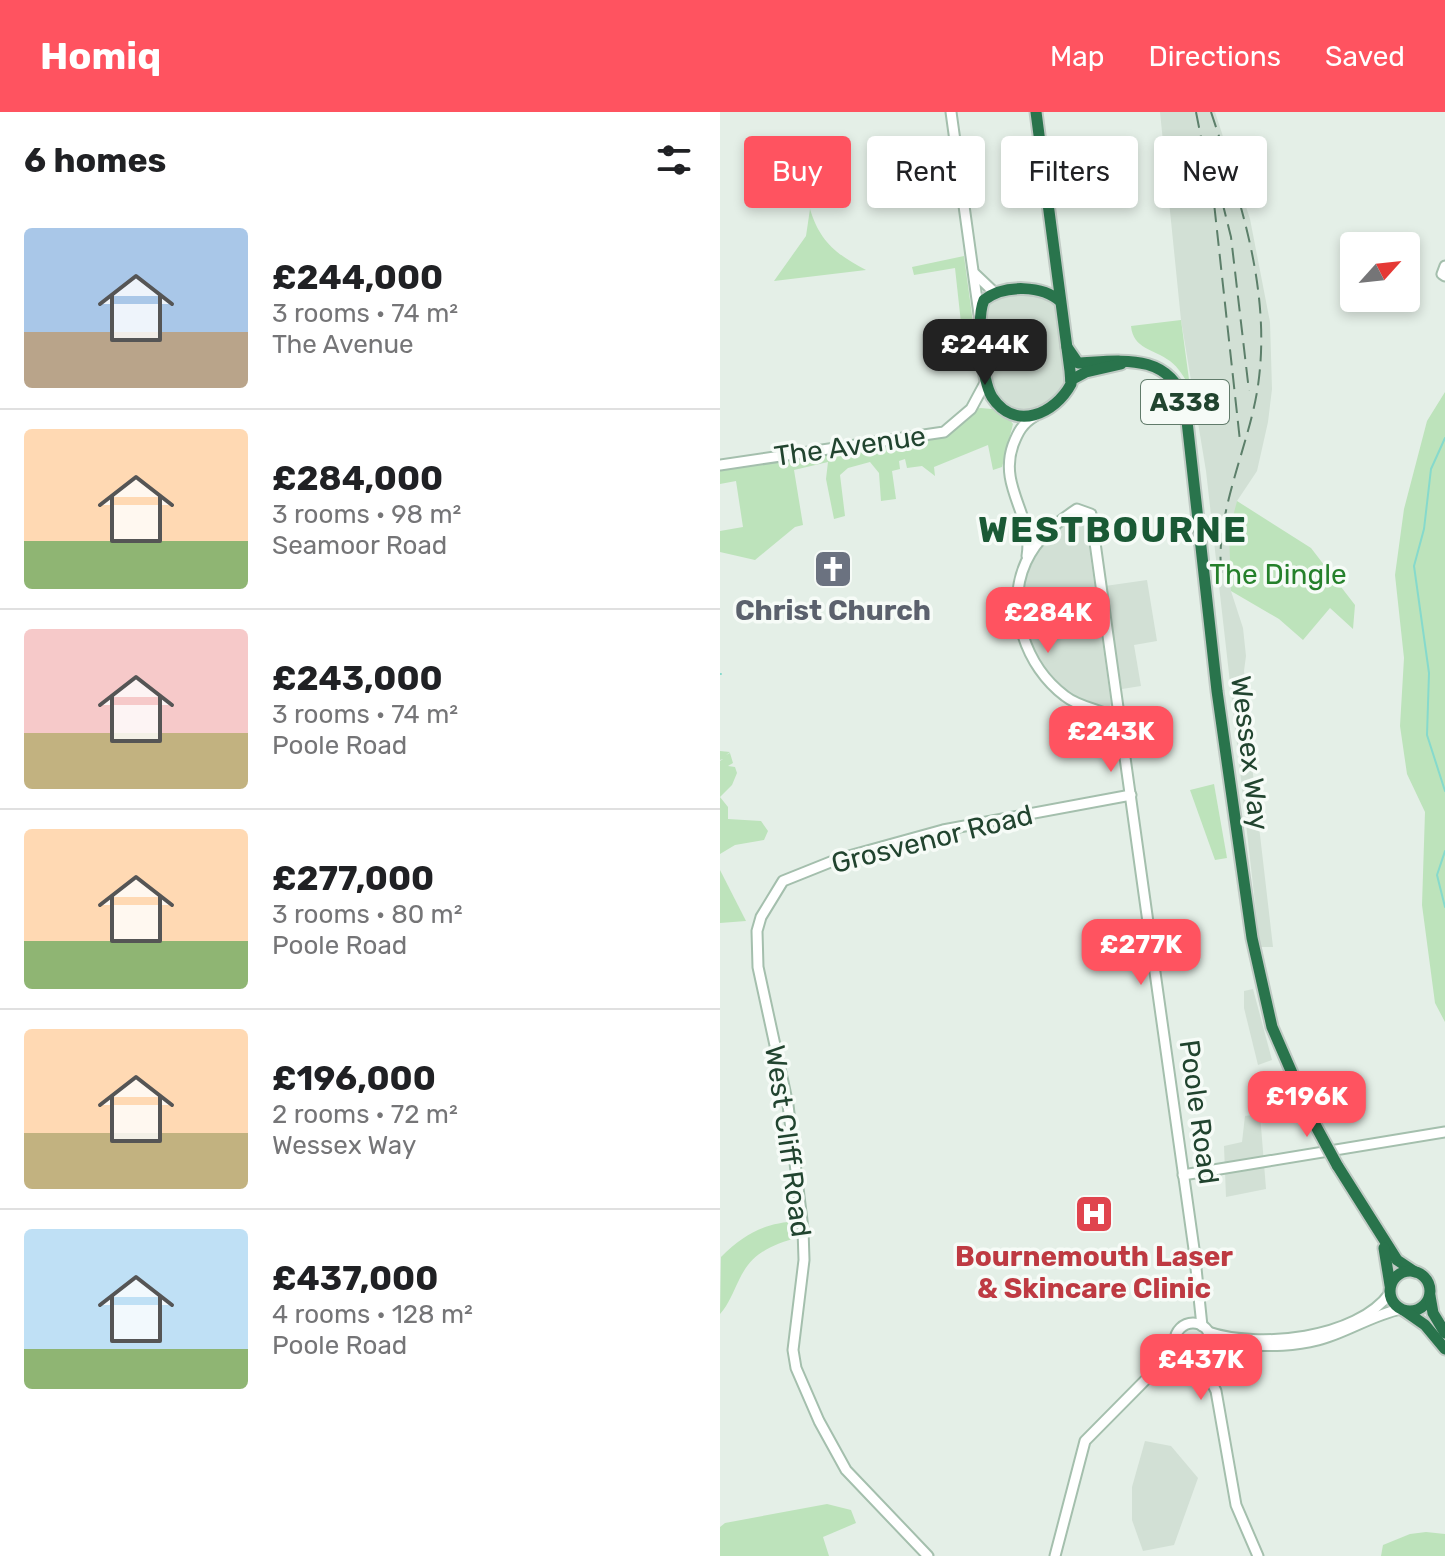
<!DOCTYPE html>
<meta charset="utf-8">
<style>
body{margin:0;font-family:Rubik,sans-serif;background:#f2f2f2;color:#202124;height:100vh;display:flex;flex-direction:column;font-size:30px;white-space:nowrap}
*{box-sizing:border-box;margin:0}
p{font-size:26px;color:#757577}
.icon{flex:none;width:44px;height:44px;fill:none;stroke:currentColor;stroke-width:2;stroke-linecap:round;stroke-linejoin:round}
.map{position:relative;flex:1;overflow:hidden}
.panel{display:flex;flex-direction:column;background:#fff;width:720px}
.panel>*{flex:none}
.guide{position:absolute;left:24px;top:24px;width:580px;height:72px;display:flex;gap:16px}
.needle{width:52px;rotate:63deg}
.fabs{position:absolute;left:620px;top:120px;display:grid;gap:16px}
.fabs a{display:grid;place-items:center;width:80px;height:80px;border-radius:8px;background:#fff;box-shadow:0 4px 12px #0003;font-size:40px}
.price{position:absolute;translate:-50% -68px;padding:0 18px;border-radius:16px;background:#ff5360;color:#fff;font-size:26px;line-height:52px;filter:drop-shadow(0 2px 4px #0008)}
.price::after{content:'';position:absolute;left:50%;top:48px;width:24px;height:18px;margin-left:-12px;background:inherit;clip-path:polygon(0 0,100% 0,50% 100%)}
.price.active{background:#222;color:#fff}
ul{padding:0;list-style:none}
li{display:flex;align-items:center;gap:24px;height:200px;padding:0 24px}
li+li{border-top:2px solid #e0e0e0}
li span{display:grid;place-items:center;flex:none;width:224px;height:160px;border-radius:8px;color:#555}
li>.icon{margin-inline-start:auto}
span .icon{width:96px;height:96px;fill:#fffc;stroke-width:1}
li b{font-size:34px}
h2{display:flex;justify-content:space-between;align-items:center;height:96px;padding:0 24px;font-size:34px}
.chip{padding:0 28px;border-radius:8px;background:#fff;box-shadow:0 4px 12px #0003;font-size:28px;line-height:72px}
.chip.active{background:#ff5360;color:#fff}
header{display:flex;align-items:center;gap:48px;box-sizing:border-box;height:112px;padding:0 40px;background:#ff5360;color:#fff}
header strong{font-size:38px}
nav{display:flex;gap:44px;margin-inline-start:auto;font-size:28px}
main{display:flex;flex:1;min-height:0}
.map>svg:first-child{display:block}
</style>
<header>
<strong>Homiq</strong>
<nav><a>Map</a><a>Directions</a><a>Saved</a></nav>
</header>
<main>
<section class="panel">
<h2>6 homes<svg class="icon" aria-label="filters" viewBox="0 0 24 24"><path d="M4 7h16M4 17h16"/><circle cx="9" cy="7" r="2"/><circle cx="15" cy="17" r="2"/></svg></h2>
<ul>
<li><span style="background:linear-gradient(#a9c7e8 65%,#b9a48a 0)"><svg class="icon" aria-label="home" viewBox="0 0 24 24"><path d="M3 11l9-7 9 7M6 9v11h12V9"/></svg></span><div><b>£244,000</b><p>3 rooms · 74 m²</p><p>The Avenue</p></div></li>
<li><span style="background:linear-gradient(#ffd9b3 70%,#8fb573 0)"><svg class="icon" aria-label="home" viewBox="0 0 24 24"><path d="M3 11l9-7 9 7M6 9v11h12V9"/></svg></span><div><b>£284,000</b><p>3 rooms · 98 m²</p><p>Seamoor Road</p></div></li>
<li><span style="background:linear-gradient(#f6c9c9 65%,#c2b280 0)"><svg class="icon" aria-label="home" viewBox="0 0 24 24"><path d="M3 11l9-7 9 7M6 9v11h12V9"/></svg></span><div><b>£243,000</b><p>3 rooms · 74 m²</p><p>Poole Road</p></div></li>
<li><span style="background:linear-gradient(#ffd9b3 70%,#8fb573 0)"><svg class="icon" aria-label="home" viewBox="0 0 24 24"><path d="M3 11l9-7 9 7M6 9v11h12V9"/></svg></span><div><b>£277,000</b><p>3 rooms · 80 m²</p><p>Poole Road</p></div></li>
<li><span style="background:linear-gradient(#ffd9b3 65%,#c2b280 0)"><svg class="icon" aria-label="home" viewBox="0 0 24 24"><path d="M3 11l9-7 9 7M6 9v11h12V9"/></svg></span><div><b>£196,000</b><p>2 rooms · 72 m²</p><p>Wessex Way</p></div></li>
<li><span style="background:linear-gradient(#bfe0f5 75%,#8fb573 0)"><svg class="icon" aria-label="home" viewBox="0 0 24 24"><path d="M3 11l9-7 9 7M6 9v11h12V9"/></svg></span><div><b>£437,000</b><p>4 rooms · 128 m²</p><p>Poole Road</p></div></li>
</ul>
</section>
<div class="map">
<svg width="725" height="1444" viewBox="0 0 725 1444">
<rect width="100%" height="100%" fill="#e4efe7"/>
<g fill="#d2e0d5">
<polygon points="440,0 495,0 530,107 550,210 552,277 548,310 537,359 517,389 511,479 523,516 526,544 524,559 532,654 553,835 540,835 486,359 461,208"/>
<polygon points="304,178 335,184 350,259 345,282 304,304 272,284 261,193 264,188"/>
<polygon points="356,406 365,407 391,592 387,598 367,592 336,569 315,544 307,518 304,473 313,449 330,424"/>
<polygon points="427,468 437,529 414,533 421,574 402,577 385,474"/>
<polygon points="533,877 552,948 538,953 524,896 524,879"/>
<polygon points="540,1002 546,1077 506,1085 504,1034 522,1030 525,1004"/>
<polygon points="425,1329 451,1334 478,1366 454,1433 423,1439 412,1408 412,1375"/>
</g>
<g fill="#bde3bb">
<path d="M90,97C100,130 116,142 146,158L54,169L86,124Z"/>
<polygon points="244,144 254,218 242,220 235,156 194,163 192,155"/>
<path d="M461,208L470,275C464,265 459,256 450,249C434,237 413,237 411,214Z"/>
<polygon points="725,280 725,910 715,891 702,793 705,700 687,662 680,614 684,546 675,463 684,397 707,309"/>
<polygon points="261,296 282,298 293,312 282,355 273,358 268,333 214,355 215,364 202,354 187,356 185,347 179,349 180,357 172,359 176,387 161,389 159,361 150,350 128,356 120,363 125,404 114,407 106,367 108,350 74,358 83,413 75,415 35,448 0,440 0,419 23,415 16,369 0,372 0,353 224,320 251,297"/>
<polygon points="517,389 591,436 635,493 633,517 610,496 583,528 559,507 511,479 509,420"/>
<polygon points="0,639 10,640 6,643 10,641 13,651 8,654 15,655 17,661 12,673 0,685 8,695 8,707 41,709 48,719 44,728 15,733 0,742 0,649 3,647 0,648"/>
<polygon points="494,672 507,746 495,748 470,678"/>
<polygon points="0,758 26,809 0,811"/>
<path d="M78,1109L79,1125C52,1133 32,1140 19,1168C13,1180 9,1192 0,1202L1,1145C25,1121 45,1111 78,1109Z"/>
<polygon points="107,1392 131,1398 136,1411 103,1425 109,1444 0,1444 0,1415 5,1411"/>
<polygon points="706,1420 725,1422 725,1444 661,1444 663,1433 690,1422"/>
</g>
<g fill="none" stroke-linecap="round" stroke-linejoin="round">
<g stroke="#86dacc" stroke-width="2">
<polyline points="725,326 711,357 704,417 694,454 709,561 707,623 725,679"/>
<polyline points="0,562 1,562"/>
<polyline points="725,739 717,763 725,795"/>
</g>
<defs>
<g id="secondary">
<polyline points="231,0 259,202"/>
<polyline points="725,154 722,162 725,164"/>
<polyline points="255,162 275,181"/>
<polyline points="0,353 224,320 251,297 265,271"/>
<path d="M307,444C314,404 278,375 293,333C298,320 302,312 315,304"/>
<path d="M401,610C385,597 361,597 345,584C306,555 285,496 306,450C317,426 336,411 357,397L371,402C404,647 440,892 474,1137L482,1214"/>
<polyline points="463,1063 725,1020"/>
<circle cx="473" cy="1229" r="18"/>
<path d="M488,1220C538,1237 637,1227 670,1181"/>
<path d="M490,1234C527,1231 559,1238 598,1228C626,1221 652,1203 681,1197"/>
<polyline points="479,1246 496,1279 516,1393 538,1444"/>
<polyline points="208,1444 126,1358 99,1309 76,1256 73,1238 84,1148 83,1117 68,993 38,855 37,819 41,805 63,769 118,747 223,718 411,683"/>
<polyline points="335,1444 365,1329 457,1236"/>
</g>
<g id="highway">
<path d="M316,0L350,259L351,272C335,302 295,320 272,285C262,268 256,206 264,188C284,172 323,173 341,190"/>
<path d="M347,235L358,251C401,249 449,240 465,291L497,579L532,826L552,915L592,1007"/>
<polyline points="351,268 366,260 401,252"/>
<polyline points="617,1053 677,1148 695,1160"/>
<polyline points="664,1136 670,1173"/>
<circle cx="690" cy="1179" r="20"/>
<polyline points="710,1184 713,1201 725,1221"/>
<polyline points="685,1199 705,1213 725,1237"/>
</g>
</defs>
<use href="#secondary" stroke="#a4bfad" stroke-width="13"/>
<use href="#highway" stroke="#c1cbc5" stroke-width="15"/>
<use href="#secondary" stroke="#fff" stroke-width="9"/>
<use href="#highway" stroke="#29744c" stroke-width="11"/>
<g stroke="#5c7f6a" stroke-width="2" stroke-dasharray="16 8" stroke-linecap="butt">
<polyline points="476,0 494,91 520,329"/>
<path d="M491,0C521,91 553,183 537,280C527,339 493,407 502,465"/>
<polyline points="502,89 511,125 529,279"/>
</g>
<defs>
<polyline id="highway-bridge" points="592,1007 617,1053"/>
</defs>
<use href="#highway-bridge" stroke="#c1cbc5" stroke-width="15" stroke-linecap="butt"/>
<use href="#highway-bridge" stroke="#29744c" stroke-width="11"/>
</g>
<defs>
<symbol id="church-square" viewBox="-11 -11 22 22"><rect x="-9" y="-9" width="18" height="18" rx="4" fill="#6b7280" stroke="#f6fbf7"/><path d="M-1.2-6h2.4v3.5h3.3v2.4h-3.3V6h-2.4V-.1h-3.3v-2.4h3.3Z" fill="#fff"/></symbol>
<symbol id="hospital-square" viewBox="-11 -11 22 22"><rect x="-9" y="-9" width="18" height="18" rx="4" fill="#e0444e" stroke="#f6fbf7"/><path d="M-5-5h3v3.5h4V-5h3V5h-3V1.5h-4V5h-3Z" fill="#fff"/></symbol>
</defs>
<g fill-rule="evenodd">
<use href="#church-square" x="91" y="435" width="44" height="44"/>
<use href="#hospital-square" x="352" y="1080" width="44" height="44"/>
</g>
<g text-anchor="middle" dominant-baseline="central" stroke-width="7" stroke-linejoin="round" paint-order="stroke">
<rect fill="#f6fbf7" stroke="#617b6b" stroke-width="2" x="421" y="268" width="88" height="44" rx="6"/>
<g font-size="26" font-weight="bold" fill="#21442f">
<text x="465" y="290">A338</text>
</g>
<g font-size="28" fill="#21442f" stroke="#f6fbf7">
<text transform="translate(130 334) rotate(-8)">The Avenue</text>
<text transform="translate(530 641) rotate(83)">Wessex Way</text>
<text transform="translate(212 727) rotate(-14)">Grosvenor Road</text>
<text transform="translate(479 1000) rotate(82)">Poole Road</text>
<text transform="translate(68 1029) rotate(82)">West Cliff Road</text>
</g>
<g font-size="28" fill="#25802b" stroke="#f6fbf7">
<text x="558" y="462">The Dingle</text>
</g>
<g font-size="28" font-weight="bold" fill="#5b616d" stroke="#f6fbf7">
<text x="113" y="498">Christ Church</text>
</g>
<g font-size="28" font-weight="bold" fill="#be3a42" stroke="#f6fbf7">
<text x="374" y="1144">Bournemouth Laser<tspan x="374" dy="32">&amp; Skincare Clinic</tspan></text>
</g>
<g font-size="36" font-weight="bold" letter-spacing="2" fill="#1a5935" stroke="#f6fbf7">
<text x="393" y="417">WESTBOURNE</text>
</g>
</g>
</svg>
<div class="fabs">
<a><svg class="needle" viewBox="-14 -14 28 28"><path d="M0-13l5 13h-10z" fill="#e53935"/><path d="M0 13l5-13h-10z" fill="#757577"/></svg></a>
</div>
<b class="price active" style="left:265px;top:275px">£244K</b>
<b class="price" style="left:328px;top:543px">£284K</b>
<b class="price" style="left:391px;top:662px">£243K</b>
<b class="price" style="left:421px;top:875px">£277K</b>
<b class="price" style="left:587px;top:1027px">£196K</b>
<b class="price" style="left:481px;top:1290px">£437K</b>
<div class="guide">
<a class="chip active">Buy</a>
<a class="chip">Rent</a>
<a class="chip">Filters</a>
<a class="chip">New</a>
</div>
</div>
</main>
